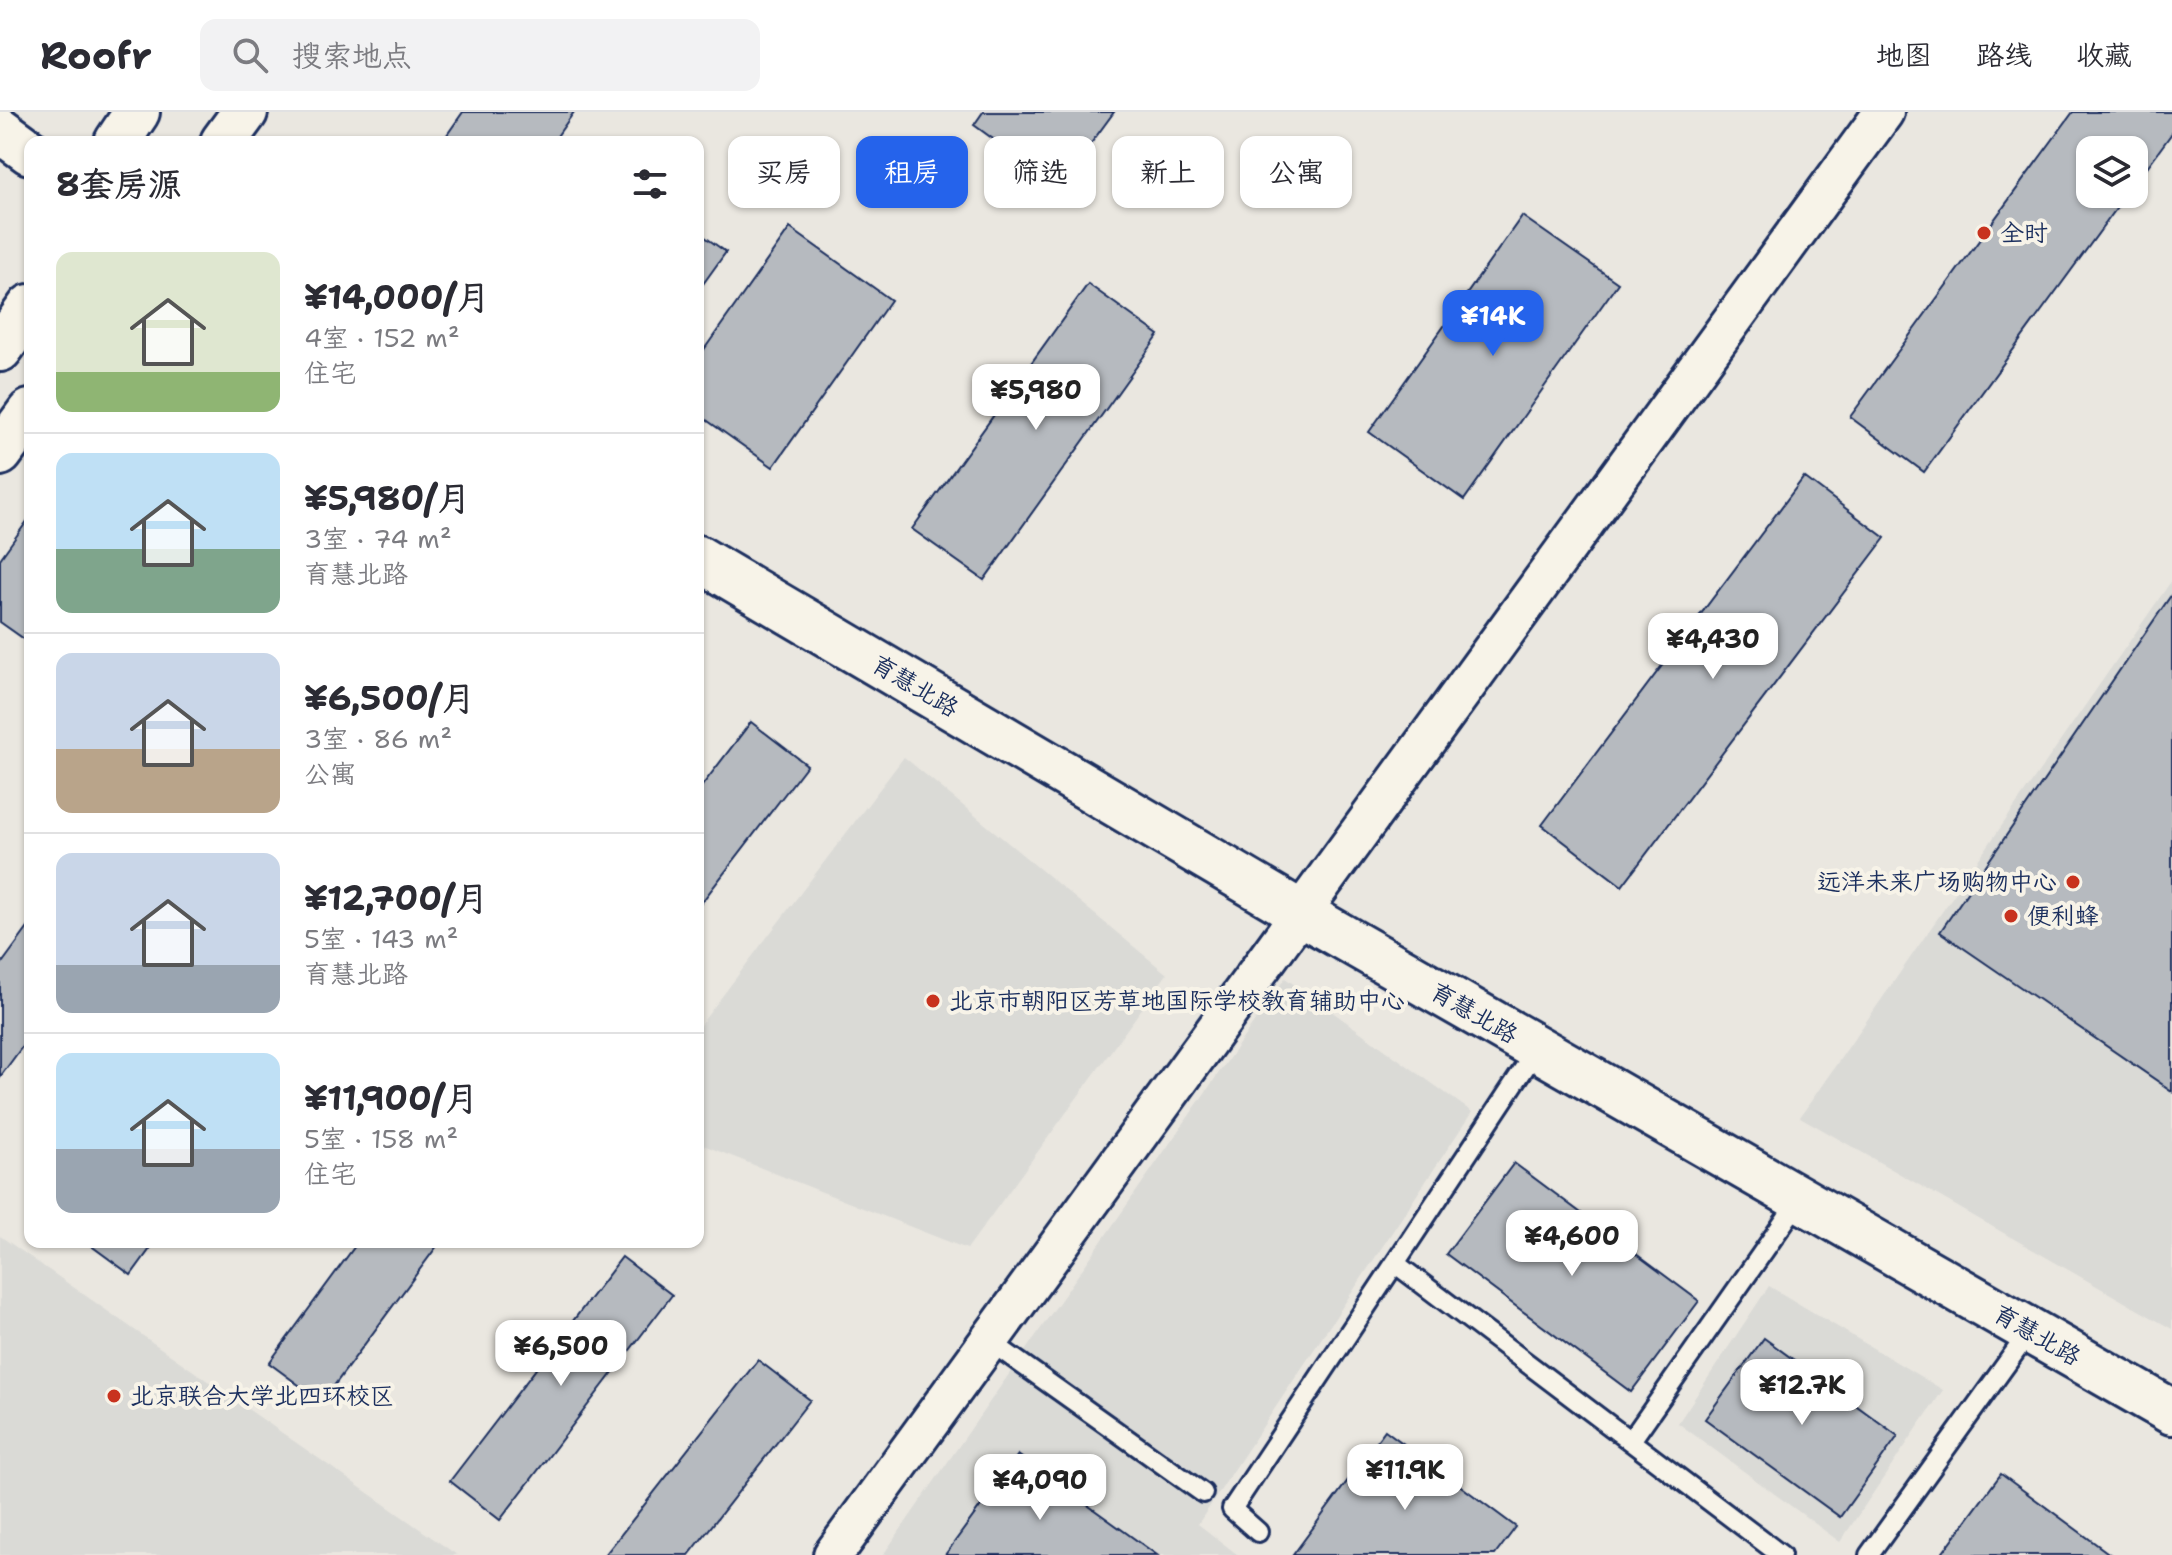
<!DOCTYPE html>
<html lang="zh">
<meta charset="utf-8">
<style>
body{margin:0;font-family:"Shantell Sans","LXGW WenKai TC",sans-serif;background:#f2f2f3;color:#2b2b33;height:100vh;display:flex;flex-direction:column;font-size:30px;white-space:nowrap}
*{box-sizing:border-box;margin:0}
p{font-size:26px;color:#7c7c81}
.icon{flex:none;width:44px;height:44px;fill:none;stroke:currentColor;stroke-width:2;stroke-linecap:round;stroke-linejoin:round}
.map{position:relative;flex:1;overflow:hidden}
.details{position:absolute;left:24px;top:24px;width:680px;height:1112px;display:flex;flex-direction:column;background:#fff;border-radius:16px;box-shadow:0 2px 6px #0004}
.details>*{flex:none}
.guide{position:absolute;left:728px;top:24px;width:760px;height:72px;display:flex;gap:16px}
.controls{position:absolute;left:2076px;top:24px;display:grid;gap:16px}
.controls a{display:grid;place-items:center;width:72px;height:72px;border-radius:16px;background:#fff;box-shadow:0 2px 6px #0004;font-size:40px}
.price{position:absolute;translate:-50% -68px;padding:0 18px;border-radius:16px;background:#fff;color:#222;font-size:26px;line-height:52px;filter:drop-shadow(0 2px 4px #0008)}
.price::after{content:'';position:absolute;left:50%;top:48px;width:24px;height:18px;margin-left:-12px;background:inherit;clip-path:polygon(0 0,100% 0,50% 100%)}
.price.current{background:#2563eb;color:#fff}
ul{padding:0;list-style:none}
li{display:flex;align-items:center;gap:24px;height:200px;padding:0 32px}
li+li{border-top:2px solid #e1e1e2}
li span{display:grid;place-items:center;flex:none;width:224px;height:160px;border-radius:16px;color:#555}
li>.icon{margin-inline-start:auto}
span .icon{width:96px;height:96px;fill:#fffc;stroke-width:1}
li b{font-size:34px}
h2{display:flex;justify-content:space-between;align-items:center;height:96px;padding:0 32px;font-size:34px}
.chip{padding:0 28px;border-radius:16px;background:#fff;box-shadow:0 2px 6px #0004;font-size:28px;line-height:72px}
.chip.current{background:#2563eb;color:#fff}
header{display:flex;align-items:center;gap:48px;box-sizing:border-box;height:112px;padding:0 40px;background:#fff;border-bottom:2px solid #e1e1e2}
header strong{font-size:38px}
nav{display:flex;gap:44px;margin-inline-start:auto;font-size:28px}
.search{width:560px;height:72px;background:#f2f2f3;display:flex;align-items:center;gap:20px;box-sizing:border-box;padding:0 28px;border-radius:16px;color:#7c7c81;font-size:30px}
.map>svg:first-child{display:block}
</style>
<header>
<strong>Roofr</strong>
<div class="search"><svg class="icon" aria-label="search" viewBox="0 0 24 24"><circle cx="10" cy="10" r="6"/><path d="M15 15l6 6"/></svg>搜索地点</div>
<nav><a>地图</a><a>路线</a><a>收藏</a></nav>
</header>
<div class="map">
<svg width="2172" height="1443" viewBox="0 0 2172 1443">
<rect width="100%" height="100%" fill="#eae7e0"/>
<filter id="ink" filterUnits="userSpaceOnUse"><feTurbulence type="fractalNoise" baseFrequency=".0125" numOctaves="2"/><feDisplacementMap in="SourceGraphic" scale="16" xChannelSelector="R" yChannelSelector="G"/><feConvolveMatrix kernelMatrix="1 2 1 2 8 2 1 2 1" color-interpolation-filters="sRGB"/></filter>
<g filter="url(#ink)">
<g fill="#dadad6">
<polygon points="2172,468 2172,1217 1800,1005"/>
<polygon points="904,645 1167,862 967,1137 698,1031 698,916"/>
<polygon points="1285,866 1472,1000 1198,1412 1238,1443 883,1443"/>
<polygon points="0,1124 457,1443 0,1443"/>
<polygon points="1769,1174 1943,1278 1840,1430 1678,1311"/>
</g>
<g fill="#b6babf" stroke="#1b2f5e" stroke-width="2">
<polygon points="463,0 574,0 553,30 442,30"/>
<polygon points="983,0 1114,0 1059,75 974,13"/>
<polygon points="2073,0 2172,0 2172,21 2134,73 2134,38 2090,38 2090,82 2127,82 1924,360 1850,305"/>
<polygon points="1522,104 1618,171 1464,388 1369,320"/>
<polygon points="790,116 891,188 773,355 698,302 698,246"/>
<polygon points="698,120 726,140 698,179"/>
<polygon points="1088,172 1159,223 984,468 912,417"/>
<polygon points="1804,365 1885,426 1622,774 1542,713"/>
<polygon points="30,405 30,525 27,529 0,510 0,447"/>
<polygon points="2172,482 2172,979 1940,820"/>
<polygon points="751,610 807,653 698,795 698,679"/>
<polygon points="30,813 30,924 0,965 0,854"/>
<polygon points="1514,1051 1699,1189 1631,1280 1446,1142"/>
<polygon points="86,1130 155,1130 131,1163"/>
<polygon points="358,1130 440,1130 322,1290 269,1251"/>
<polygon points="622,1145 672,1183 500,1408 450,1369"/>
<polygon points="1764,1226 1898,1324 1840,1405 1705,1307"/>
<polygon points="758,1248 810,1288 689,1443 605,1443"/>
<polygon points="1385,1318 1516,1415 1495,1443 1293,1443"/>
<polygon points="1018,1343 1157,1443 945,1443"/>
<polygon points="2001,1362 2111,1443 1941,1443"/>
</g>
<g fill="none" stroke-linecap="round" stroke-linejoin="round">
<defs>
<g id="lane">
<polyline points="1396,1152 1781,1443"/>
<polyline points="988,1228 1203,1381"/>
<polyline points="1632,1327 1800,1087"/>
<polyline points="1258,1420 1232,1397 1537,937"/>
<polyline points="1869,1443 2030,1219"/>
</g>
<polyline id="street" points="833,1443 1884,0"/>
<g id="secondary">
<polyline points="0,18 30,40"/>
<polyline points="117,30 137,0"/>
<polyline points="223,30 245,0"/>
<polyline points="0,237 30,195"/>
<polyline points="0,341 30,300"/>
<polyline points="698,446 1299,800 2172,1300"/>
</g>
</defs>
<use href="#lane" stroke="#1b2f5e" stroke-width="24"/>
<use href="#street" stroke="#1b2f5e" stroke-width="44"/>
<use href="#secondary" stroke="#1b2f5e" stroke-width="50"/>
<use href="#lane" stroke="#f7f3e8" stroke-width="18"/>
<use href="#street" stroke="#f7f3e8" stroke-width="38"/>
<use href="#secondary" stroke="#f7f3e8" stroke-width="44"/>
</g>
</g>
<g fill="#c8321e" stroke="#f7f3e8" stroke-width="3">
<circle cx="1984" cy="121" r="8"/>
<circle cx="2073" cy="770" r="8"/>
<circle cx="2011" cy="804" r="8"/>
<circle cx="933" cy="889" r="8"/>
<circle cx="114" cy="1284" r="8"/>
</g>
<g text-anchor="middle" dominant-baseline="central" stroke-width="8" stroke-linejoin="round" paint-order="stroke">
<g font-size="24" fill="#1b2f5e" stroke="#f7f3e8" text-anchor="start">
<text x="2000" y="121">全时</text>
<text x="2057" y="770" text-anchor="end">远洋未来广场购物中心</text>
<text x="2027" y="804">便利蜂</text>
<text x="949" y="889">北京市朝阳区芳草地国际学校教育辅助中心</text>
<text x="130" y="1284">北京联合大学北四环校区</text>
</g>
<g font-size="24" fill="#1b2f5e" stroke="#f7f3e8">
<text transform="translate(915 574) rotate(31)">育慧北路</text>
<text transform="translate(1474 901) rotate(30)">育慧北路</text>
<text transform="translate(2037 1223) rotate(30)">育慧北路</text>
</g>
</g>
</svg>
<div class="controls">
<a><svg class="icon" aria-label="layers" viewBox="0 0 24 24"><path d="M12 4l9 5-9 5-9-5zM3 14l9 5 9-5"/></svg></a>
</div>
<b class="price current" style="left:1493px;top:246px">¥14K</b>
<b class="price" style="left:1036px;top:320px">¥5,980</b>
<b class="price" style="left:1713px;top:569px">¥4,430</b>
<b class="price" style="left:1572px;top:1166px">¥4,600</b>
<b class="price" style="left:561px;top:1276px">¥6,500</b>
<b class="price" style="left:1802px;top:1315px">¥12.7K</b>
<b class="price" style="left:1405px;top:1400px">¥11.9K</b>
<b class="price" style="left:1040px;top:1410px">¥4,090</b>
<div class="guide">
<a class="chip">买房</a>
<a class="chip current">租房</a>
<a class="chip">筛选</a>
<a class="chip">新上</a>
<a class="chip">公寓</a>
</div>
<section class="details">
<h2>8套房源<svg class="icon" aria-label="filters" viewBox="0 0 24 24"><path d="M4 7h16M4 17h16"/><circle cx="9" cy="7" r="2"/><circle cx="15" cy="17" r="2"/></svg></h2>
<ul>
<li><span style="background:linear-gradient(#dfe7d0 75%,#8fb573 0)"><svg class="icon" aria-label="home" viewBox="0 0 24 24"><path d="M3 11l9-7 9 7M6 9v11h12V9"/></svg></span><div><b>¥14,000/月</b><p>4室 · 152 m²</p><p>住宅</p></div></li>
<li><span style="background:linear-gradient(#bfe0f5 60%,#7fa58c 0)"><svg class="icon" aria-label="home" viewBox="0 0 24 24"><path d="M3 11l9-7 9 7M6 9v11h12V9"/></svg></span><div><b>¥5,980/月</b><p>3室 · 74 m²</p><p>育慧北路</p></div></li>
<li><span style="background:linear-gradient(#c9d6e8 60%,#b9a48a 0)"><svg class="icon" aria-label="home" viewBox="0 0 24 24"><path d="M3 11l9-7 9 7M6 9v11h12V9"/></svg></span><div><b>¥6,500/月</b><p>3室 · 86 m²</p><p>公寓</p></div></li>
<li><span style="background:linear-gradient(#c9d6e8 70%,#9aa5b1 0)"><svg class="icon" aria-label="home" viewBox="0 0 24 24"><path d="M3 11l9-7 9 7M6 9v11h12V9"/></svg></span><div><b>¥12,700/月</b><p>5室 · 143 m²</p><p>育慧北路</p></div></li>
<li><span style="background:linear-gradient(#bfe0f5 60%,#9aa5b1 0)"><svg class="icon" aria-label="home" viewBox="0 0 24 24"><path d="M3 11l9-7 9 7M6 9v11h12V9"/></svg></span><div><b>¥11,900/月</b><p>5室 · 158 m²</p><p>住宅</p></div></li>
</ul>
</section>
</div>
